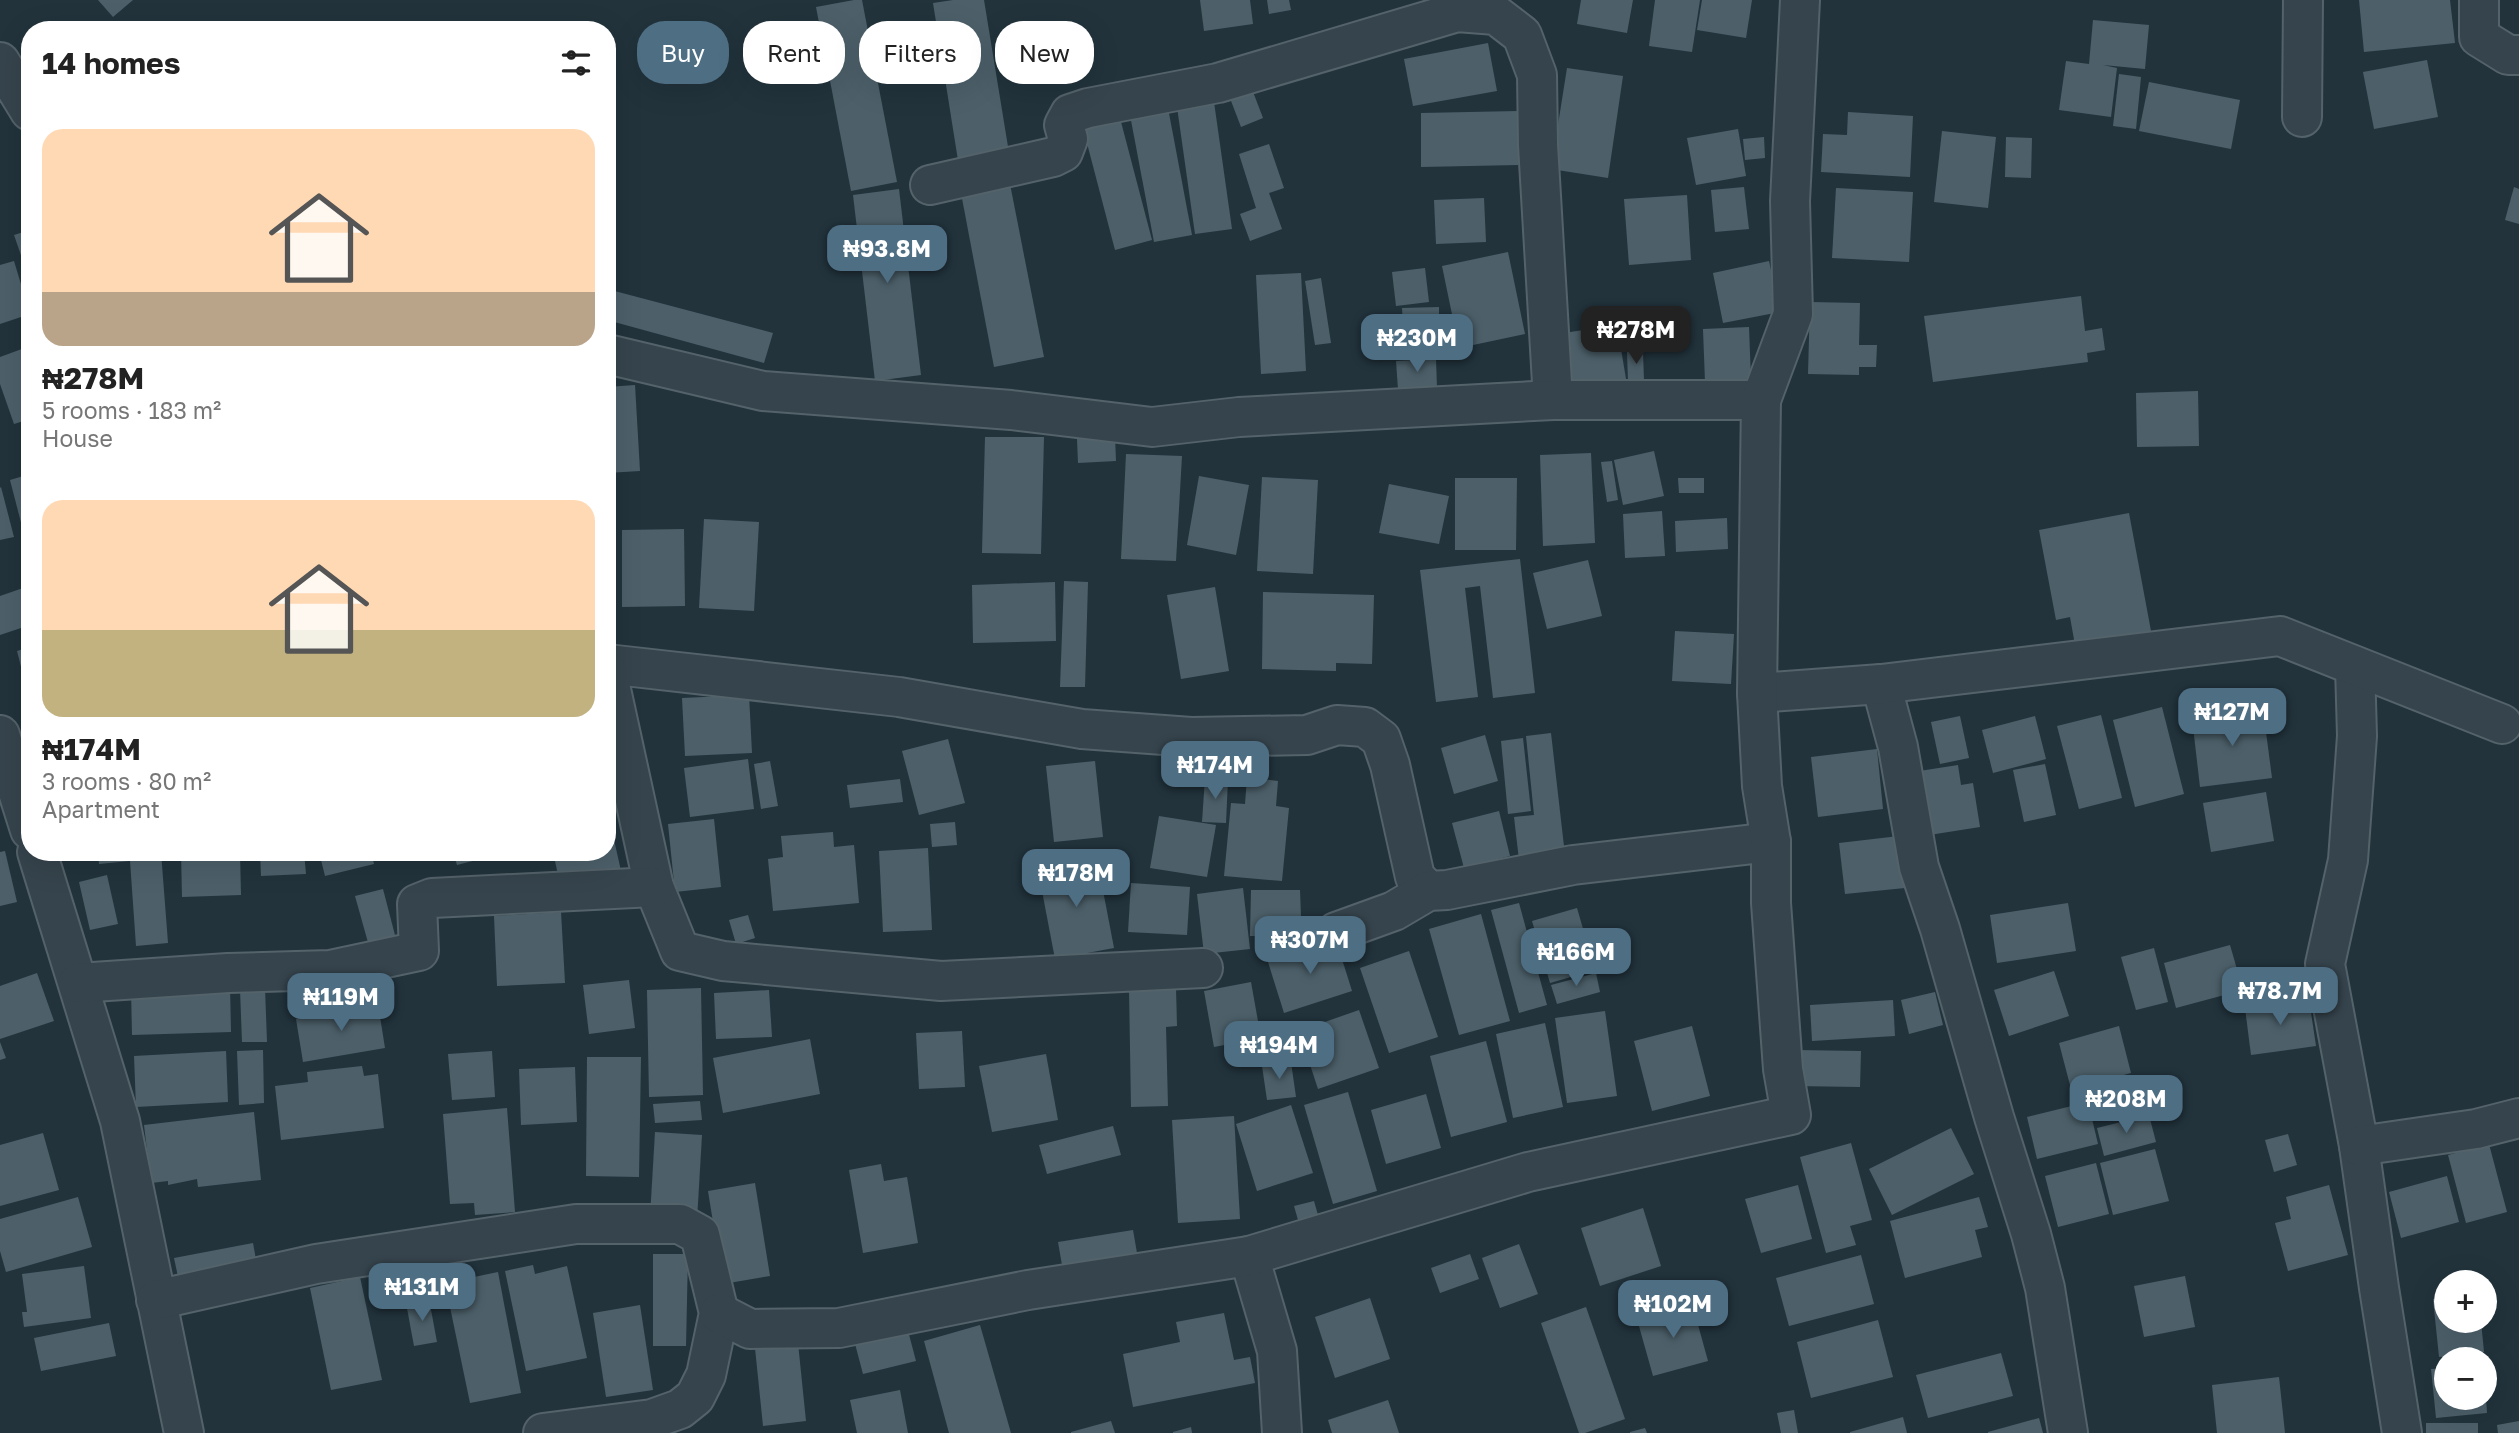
<!DOCTYPE html>
<meta charset="utf-8">
<style>
body{margin:0;font-family:"Golos Text",sans-serif;background:#f6f6f6;color:#222;height:100vh;display:flex;flex-direction:column;font-size:26px;white-space:nowrap}
*{box-sizing:border-box;margin:0}
p{font-size:23px;color:#767676}
.icon{flex:none;width:38px;height:38px;fill:none;stroke:currentColor;stroke-width:2;stroke-linecap:round;stroke-linejoin:round}
.map{position:relative;flex:1;overflow:hidden}
.sheet{position:absolute;left:21px;top:21px;width:595px;height:840px;display:flex;flex-direction:column;background:#fff;border-radius:28px;box-shadow:0 7px 28px #0002}
.sheet>*{flex:none}
.top-card{position:absolute;left:637px;top:21px;width:665px;height:63px;display:flex;gap:14px}
.tools{position:absolute;left:2434px;top:1270px;display:grid;gap:14px}
.tools a{display:grid;place-items:center;width:63px;height:63px;border-radius:50%;background:#fff;box-shadow:0 7px 28px #0002;font-size:35px}
.price{position:absolute;translate:-50% -60px;padding:0 16px;border-radius:14px;background:#4e6e84;color:#fff;font-size:23px;line-height:46px;filter:drop-shadow(0 2px 4px #0008)}
.price::after{content:'';position:absolute;left:50%;top:42px;width:21px;height:16px;margin-left:-10px;background:inherit;clip-path:polygon(0 0,100% 0,50% 100%)}
.price.current{background:#222;color:#fff}
ul{padding:0;list-style:none}
li{display:grid;align-content:center;gap:14px;height:371px;padding:0 21px}
li span{display:grid;place-items:center;height:217px;border-radius:21px;color:#555}
li>.icon{margin-inline-start:auto}
span .icon{width:126px;height:126px;fill:#fffc;stroke-width:1}
li b{font-size:30px}
h2{display:flex;justify-content:space-between;align-items:center;height:84px;padding:0 21px;font-size:30px}
.pill{padding:0 24px;border-radius:28px;background:#fff;box-shadow:0 7px 28px #0002;font-size:24px;line-height:63px}
.pill.current{background:#4e6e84;color:#fff}
.map>svg:first-child{display:block}
</style>
<div class="map">
<svg width="2519" height="1433" viewBox="0 0 2519 1433">
<rect width="100%" height="100%" fill="#22333c"/>
<g fill="#4d606a">
<polygon points="98,0 133,0 113,17"/>
<polygon points="854,0 862,0 897,182 851,191 816,7"/>
<polygon points="953,0 984,0 1011,165 960,173 933,3"/>
<polygon points="1200,0 1250,0 1253,24 1204,31"/>
<polygon points="1267,0 1289,0 1291,10 1269,14"/>
<polygon points="1581,0 1633,0 1627,33 1577,24"/>
<polygon points="1655,0 1700,0 1692,52 1649,46"/>
<polygon points="1702,0 1752,0 1746,38 1697,30"/>
<polygon points="2359,0 2450,0 2455,43 2364,52"/>
<polygon points="2093,20 2149,25 2145,69 2103,65 2117,68 2111,117 2059,110 2066,61 2089,64"/>
<polygon points="1488,43 1497,91 1413,106 1404,59"/>
<polygon points="30,48 30,73 20,68"/>
<polygon points="2427,60 2438,117 2374,129 2363,72"/>
<polygon points="1567,68 1623,76 1608,178 1551,169"/>
<polygon points="2119,74 2141,77 2136,129 2113,126"/>
<polygon points="2149,82 2240,100 2231,149 2139,131"/>
<polygon points="1250,84 1263,118 1241,127 1228,93"/>
<polygon points="1214,102 1232,229 1195,234 1177,107"/>
<polygon points="1168,108 1192,235 1154,242 1130,115"/>
<polygon points="1518,111 1518,165 1421,167 1421,113"/>
<polygon points="1848,112 1913,116 1910,177 1821,172 1823,134 1847,135"/>
<polygon points="1120,118 1152,240 1115,250 1083,128"/>
<polygon points="1738,129 1746,176 1696,185 1687,138"/>
<polygon points="1942,131 1996,137 1988,208 1934,202"/>
<polygon points="1764,137 1765,158 1745,160 1743,139"/>
<polygon points="2006,137 2032,138 2031,178 2005,177"/>
<polygon points="1269,144 1284,188 1269,193 1282,229 1250,241 1240,214 1256,208 1239,154"/>
<polygon points="1010,184 1044,357 994,367 961,193"/>
<polygon points="1744,187 1749,229 1715,232 1711,190"/>
<polygon points="2514,187 2519,189 2519,224 2505,220"/>
<polygon points="1836,188 1913,192 1909,262 1832,258"/>
<polygon points="899,189 921,375 875,381 853,195"/>
<polygon points="30,191 30,210 22,195"/>
<polygon points="1687,195 1691,260 1629,265 1624,199"/>
<polygon points="1484,198 1486,242 1436,244 1434,200"/>
<polygon points="30,230 30,265 25,267 14,235"/>
<polygon points="1508,252 1525,334 1459,348 1442,266"/>
<polygon points="14,261 30,314 0,324 0,265"/>
<polygon points="1769,261 1780,312 1723,323 1713,273"/>
<polygon points="1425,268 1429,302 1396,306 1392,272"/>
<polygon points="1301,273 1306,371 1261,374 1256,275"/>
<polygon points="1321,278 1331,343 1315,345 1305,281"/>
<polygon points="607,289 773,333 764,363 607,320"/>
<polygon points="2081,296 2085,331 2102,328 2105,350 2087,353 2088,362 1933,382 1924,316"/>
<polygon points="1810,302 1860,303 1859,345 1877,345 1876,367 1859,367 1859,375 1808,374"/>
<polygon points="1439,307 1439,324 1403,326 1402,308"/>
<polygon points="1617,325 1626,379 1566,388 1557,334"/>
<polygon points="1749,327 1751,380 1705,382 1703,329"/>
<polygon points="30,346 30,419 14,424 0,384 0,357"/>
<polygon points="1643,351 1644,381 1628,381 1627,352"/>
<polygon points="1436,359 1437,388 1398,389 1396,361"/>
<polygon points="635,385 640,471 607,473 607,387"/>
<polygon points="2198,391 2199,446 2137,447 2136,393"/>
<polygon points="985,437 1044,437 1041,554 982,553"/>
<polygon points="1115,437 1116,461 1078,463 1077,439"/>
<polygon points="1654,451 1664,496 1623,505 1614,460"/>
<polygon points="1591,453 1595,543 1543,546 1540,455"/>
<polygon points="1126,454 1182,456 1176,561 1121,559"/>
<polygon points="1612,461 1618,500 1607,502 1601,462"/>
<polygon points="30,474 30,537 25,538 10,480"/>
<polygon points="1199,476 1249,485 1236,555 1187,545"/>
<polygon points="1262,477 1318,480 1313,574 1257,571"/>
<polygon points="1455,478 1517,478 1516,550 1455,550"/>
<polygon points="1678,478 1704,478 1704,493 1679,493"/>
<polygon points="1389,484 1449,496 1439,544 1379,533"/>
<polygon points="1,487 14,537 0,540 0,488"/>
<polygon points="1662,511 1665,556 1625,558 1623,514"/>
<polygon points="2129,513 2151,631 2075,645 2070,617 2056,620 2039,530"/>
<polygon points="1727,518 1728,549 1676,552 1675,521"/>
<polygon points="704,519 759,522 754,611 699,608"/>
<polygon points="684,529 685,606 622,607 622,530"/>
<polygon points="30,559 30,582 29,582 23,560"/>
<polygon points="1520,559 1535,693 1493,698 1480,586 1465,588 1478,697 1436,702 1420,570"/>
<polygon points="1588,560 1602,616 1547,629 1533,573"/>
<polygon points="1064,581 1088,582 1085,687 1060,687"/>
<polygon points="1055,582 1056,641 973,643 972,585"/>
<polygon points="1215,587 1229,671 1181,679 1167,595"/>
<polygon points="23,588 30,608 30,625 0,635 0,596"/>
<polygon points="1263,592 1374,595 1372,664 1336,663 1336,671 1262,669"/>
<polygon points="1675,631 1734,634 1731,684 1672,681"/>
<polygon points="30,647 30,698 29,698 17,651"/>
<polygon points="749,695 752,753 685,756 682,698"/>
<polygon points="2162,707 2184,794 2135,807 2113,720"/>
<polygon points="2263,709 2272,778 2200,787 2192,718"/>
<polygon points="2101,715 2122,798 2079,809 2057,726"/>
<polygon points="1960,716 1969,758 1940,764 1931,722"/>
<polygon points="2035,716 2046,759 1993,773 1982,730"/>
<polygon points="1551,733 1565,855 1519,860 1514,817 1534,815 1526,736"/>
<polygon points="1485,735 1498,781 1454,794 1441,748"/>
<polygon points="1523,738 1531,811 1508,814 1501,741"/>
<polygon points="948,739 965,803 919,815 902,751"/>
<polygon points="1877,749 1883,809 1818,817 1811,757"/>
<polygon points="748,759 754,809 690,817 684,768"/>
<polygon points="770,761 778,806 761,809 754,764"/>
<polygon points="1095,761 1103,837 1054,842 1046,766"/>
<polygon points="2045,764 2056,815 2024,822 2013,770"/>
<polygon points="1958,765 1961,785 1973,783 1980,827 1923,836 1913,772"/>
<polygon points="1247,777 1278,781 1276,806 1289,808 1282,881 1224,876 1231,803 1245,804"/>
<polygon points="1205,778 1228,779 1226,823 1202,822"/>
<polygon points="900,779 903,802 850,808 847,785"/>
<polygon points="2266,792 2274,841 2211,852 2203,803"/>
<polygon points="1499,811 1510,856 1464,868 1452,823"/>
<polygon points="1159,816 1216,825 1207,877 1150,868"/>
<polygon points="714,819 721,887 675,892 668,824"/>
<polygon points="955,822 957,845 932,847 930,824"/>
<polygon points="611,826 621,871 560,884 553,852 607,852 607,827"/>
<polygon points="833,832 834,847 854,845 859,903 773,911 768,859 783,857 781,836"/>
<polygon points="1899,836 1905,888 1845,894 1839,843"/>
<polygon points="928,848 932,930 883,932 879,851"/>
<polygon points="5,851 17,902 0,906 0,852"/>
<polygon points="98,852 161,852 168,943 136,946 130,861 99,864"/>
<polygon points="181,852 240,852 241,895 182,897"/>
<polygon points="260,852 304,852 306,874 261,876"/>
<polygon points="319,852 371,852 374,864 325,876"/>
<polygon points="453,852 503,852 503,853 457,865"/>
<polygon points="1097,859 1114,948 1055,959 1038,870"/>
<polygon points="107,875 118,924 90,930 79,882"/>
<polygon points="1131,883 1190,887 1187,935 1128,932"/>
<polygon points="1243,888 1250,949 1204,954 1197,894"/>
<polygon points="383,889 396,939 369,946 355,896"/>
<polygon points="1251,890 1300,890 1301,917 1278,917 1278,936 1250,936"/>
<polygon points="1519,903 1547,1005 1519,1013 1491,910"/>
<polygon points="2068,903 2076,951 1997,963 1990,915"/>
<polygon points="1577,908 1595,970 1550,983 1532,921"/>
<polygon points="561,912 565,983 497,986 494,916"/>
<polygon points="1481,914 1510,1021 1459,1035 1429,929"/>
<polygon points="748,915 755,938 736,944 729,920"/>
<polygon points="1336,940 1352,991 1284,1013 1268,962"/>
<polygon points="2230,945 2243,990 2176,1008 2164,963"/>
<polygon points="2154,948 2168,1002 2136,1010 2121,957"/>
<polygon points="1409,951 1438,1037 1389,1053 1360,968"/>
<polygon points="2054,971 2069,1016 2009,1036 1994,990"/>
<polygon points="37,973 54,1021 0,1039 0,986"/>
<polygon points="1596,973 1600,992 1557,1004 1551,985"/>
<polygon points="629,980 635,1028 589,1034 583,985"/>
<polygon points="1251,982 1261,1038 1214,1047 1204,991"/>
<polygon points="230,986 231,1032 132,1035 131,988"/>
<polygon points="265,988 267,1042 242,1042 240,989"/>
<polygon points="701,988 703,1095 649,1097 647,990"/>
<polygon points="1176,988 1177,1026 1166,1027 1168,1106 1131,1107 1129,989"/>
<polygon points="769,990 772,1037 716,1039 714,993"/>
<polygon points="1935,992 1943,1025 1909,1034 1901,1000"/>
<polygon points="2309,999 2316,1046 2251,1055 2245,1008"/>
<polygon points="1893,1000 1895,1036 1812,1041 1810,1005"/>
<polygon points="378,1004 385,1048 303,1062 296,1019"/>
<polygon points="1359,1010 1379,1068 1318,1089 1299,1031"/>
<polygon points="1605,1011 1617,1096 1567,1103 1555,1018"/>
<polygon points="1545,1023 1563,1107 1513,1118 1496,1034"/>
<polygon points="1692,1026 1710,1096 1652,1111 1634,1041"/>
<polygon points="2119,1026 2131,1073 2071,1089 2059,1043"/>
<polygon points="962,1031 965,1087 919,1089 916,1033"/>
<polygon points="810,1039 820,1094 723,1113 713,1058"/>
<polygon points="1486,1041 1507,1122 1451,1137 1430,1056"/>
<polygon points="0,1042 6,1058 0,1060"/>
<polygon points="263,1050 264,1103 239,1105 237,1051"/>
<polygon points="1795,1050 1861,1051 1860,1087 1794,1086"/>
<polygon points="226,1051 228,1102 136,1107 134,1056"/>
<polygon points="492,1051 495,1097 452,1100 448,1054"/>
<polygon points="1046,1054 1058,1120 992,1132 979,1066"/>
<polygon points="587,1057 641,1057 639,1177 586,1176"/>
<polygon points="1291,1062 1296,1097 1267,1100 1262,1066"/>
<polygon points="362,1066 364,1076 378,1074 384,1128 281,1140 275,1086 308,1082 307,1072"/>
<polygon points="575,1067 577,1122 521,1125 519,1069"/>
<polygon points="1348,1092 1377,1191 1333,1204 1304,1105"/>
<polygon points="1426,1094 1441,1148 1386,1164 1371,1110"/>
<polygon points="700,1101 702,1120 655,1123 653,1104"/>
<polygon points="2088,1102 2098,1144 2037,1159 2027,1117"/>
<polygon points="1291,1105 1313,1173 1257,1191 1236,1124"/>
<polygon points="507,1108 515,1212 475,1215 474,1203 450,1204 443,1114"/>
<polygon points="254,1112 261,1180 198,1187 197,1179 168,1185 168,1181 151,1183 144,1125"/>
<polygon points="2149,1115 2156,1142 2104,1156 2097,1128"/>
<polygon points="1234,1116 1240,1219 1178,1223 1172,1120"/>
<polygon points="1113,1126 1121,1155 1047,1174 1039,1145"/>
<polygon points="1951,1128 1974,1174 1892,1215 1869,1169"/>
<polygon points="655,1132 702,1135 697,1220 650,1217"/>
<polygon points="43,1133 59,1190 0,1206 0,1145"/>
<polygon points="2288,1134 2297,1165 2274,1172 2265,1140"/>
<polygon points="1851,1143 1872,1220 1850,1226 1856,1245 1826,1253 1800,1157"/>
<polygon points="2489,1144 2507,1212 2466,1223 2448,1155"/>
<polygon points="2155,1149 2169,1201 2113,1215 2100,1163"/>
<polygon points="2096,1163 2109,1214 2058,1227 2045,1176"/>
<polygon points="881,1164 884,1181 907,1177 918,1243 863,1253 849,1170"/>
<polygon points="2447,1176 2459,1222 2401,1238 2389,1192"/>
<polygon points="755,1183 770,1276 723,1284 708,1191"/>
<polygon points="1798,1185 1812,1239 1761,1253 1745,1199"/>
<polygon points="2329,1185 2348,1255 2288,1271 2275,1223 2291,1219 2286,1197"/>
<polygon points="78,1197 92,1247 6,1272 0,1251 0,1219"/>
<polygon points="1979,1197 1988,1227 1975,1230 1982,1257 1905,1278 1890,1221"/>
<polygon points="1314,1201 1318,1215 1298,1220 1294,1206"/>
<polygon points="1643,1208 1661,1266 1600,1286 1581,1228"/>
<polygon points="1133,1230 1137,1253 1062,1265 1058,1242"/>
<polygon points="253,1243 258,1271 180,1286 174,1258"/>
<polygon points="1519,1244 1538,1294 1500,1308 1482,1258"/>
<polygon points="653,1254 688,1254 686,1346 653,1346"/>
<polygon points="1470,1254 1479,1279 1440,1293 1431,1268"/>
<polygon points="1861,1255 1874,1304 1789,1326 1776,1278"/>
<polygon points="533,1265 535,1274 567,1266 587,1358 526,1371 505,1271"/>
<polygon points="84,1266 91,1318 24,1327 22,1312 27,1312 22,1274"/>
<polygon points="498,1272 521,1393 470,1403 445,1283"/>
<polygon points="2185,1276 2195,1327 2144,1337 2134,1286"/>
<polygon points="360,1277 382,1380 331,1390 310,1288"/>
<polygon points="2446,1297 2446,1321 2481,1321 2484,1352 2439,1357 2433,1299"/>
<polygon points="1370,1298 1390,1359 1335,1378 1315,1317"/>
<polygon points="429,1299 437,1342 414,1346 406,1303"/>
<polygon points="1692,1303 1708,1361 1653,1376 1637,1319"/>
<polygon points="640,1305 653,1390 606,1397 593,1313"/>
<polygon points="1586,1307 1625,1419 1585,1433 1579,1433 1541,1323"/>
<polygon points="1224,1313 1234,1360 1250,1357 1255,1383 1133,1407 1123,1354 1180,1342 1176,1322"/>
<polygon points="1878,1320 1893,1377 1811,1398 1797,1342"/>
<polygon points="109,1323 116,1356 41,1371 34,1338"/>
<polygon points="980,1325 1011,1433 949,1433 924,1341"/>
<polygon points="907,1327 916,1361 863,1374 854,1340"/>
<polygon points="798,1343 806,1421 763,1426 755,1348"/>
<polygon points="2001,1353 2013,1396 1928,1418 1916,1375"/>
<polygon points="2446,1368 2446,1398 2486,1398 2487,1413 2436,1418 2431,1369"/>
<polygon points="2279,1377 2285,1433 2217,1433 2212,1385"/>
<polygon points="900,1390 908,1433 857,1433 850,1400"/>
<polygon points="1388,1400 1399,1433 1332,1433 1328,1420"/>
<polygon points="1794,1410 1798,1433 1781,1433 1777,1413"/>
<polygon points="1903,1417 1907,1433 1850,1433 1850,1432"/>
<polygon points="2039,1418 2043,1433 1988,1433 1988,1432"/>
<polygon points="1111,1421 1115,1433 1071,1433 1071,1432"/>
<polygon points="2519,1421 2519,1433 2498,1433 2497,1425"/>
<rect x="2426" y="1423" width="52" height="10"/>
<polygon points="1191,1427 1192,1433 1173,1433 1173,1432"/>
<polygon points="1645,1428 1647,1433 1630,1433 1630,1432"/>
</g>
<g fill="none" stroke-linecap="round" stroke-linejoin="round">
<defs>
<g id="minor">
<polyline points="2479,0 2479,37 2508,55 2519,55"/>
<polyline points="0,62 30,111"/>
<polyline points="2302,117 2303,0"/>
<polyline points="930,185 1053,157 1063,152 1068,139 1064,125 1070,114 1088,108 1218,83 1457,12 1496,15 1522,35 1537,75 1538,145 1553,400"/>
<polyline points="607,354 763,391 1011,410 1152,427 1239,417 1553,400 1761,400"/>
<polyline points="607,664 899,697 1082,729 1191,737 1307,735 1337,725 1365,727 1381,739 1390,765 1415,877 1428,891"/>
<polyline points="2355,666 2357,736 2348,860 2325,964 2359,1146 2379,1288 2402,1433"/>
<polyline points="607,671 654,887 680,951 723,961 941,981 1203,968"/>
<polyline points="1881,684 1898,747 1919,867 1940,929 1994,1117 2031,1234 2045,1288 2068,1433"/>
<polyline points="1757,693 1881,684 2280,636 2502,724"/>
<polyline points="0,735 30,830"/>
<polyline points="37,852 120,1121 184,1433"/>
<polyline points="1336,932 1394,911 1428,891 1447,890 1573,865 1771,842"/>
<polyline points="78,983 228,973 330,970 419,951 417,904 432,898 654,887"/>
<polyline points="2359,1146 2476,1129 2519,1118"/>
<polyline points="1249,1256 1277,1351 1282,1433"/>
<polyline points="156,1300 316,1264 576,1224 680,1224 700,1235 719,1313 706,1375 695,1397 680,1409 652,1419 543,1433"/>
<polyline points="719,1313 750,1329 839,1328 1028,1290 1249,1256 1528,1172 1791,1115 1783,1069 1771,903 1771,842 1762,786 1757,693 1761,400 1793,314 1790,201 1800,0"/>
</g>
</defs>
<use href="#minor" stroke="#54626a" stroke-width="42"/>
<use href="#minor" stroke="#36444d" stroke-width="38"/>
</g>
</svg>
<div class="tools">
<a>+</a>
<a>−</a>
</div>
<b class="price" style="left:887px;top:285px">₦93.8M</b>
<b class="price current" style="left:1636px;top:366px">₦278M</b>
<b class="price" style="left:1417px;top:374px">₦230M</b>
<b class="price" style="left:2232px;top:748px">₦127M</b>
<b class="price" style="left:1215px;top:801px">₦174M</b>
<b class="price" style="left:1076px;top:909px">₦178M</b>
<b class="price" style="left:1310px;top:976px">₦307M</b>
<b class="price" style="left:1576px;top:988px">₦166M</b>
<b class="price" style="left:2280px;top:1027px">₦78.7M</b>
<b class="price" style="left:341px;top:1033px">₦119M</b>
<b class="price" style="left:1279px;top:1081px">₦194M</b>
<b class="price" style="left:2126px;top:1135px">₦208M</b>
<b class="price" style="left:422px;top:1323px">₦131M</b>
<b class="price" style="left:1673px;top:1340px">₦102M</b>
<div class="top-card">
<a class="pill current">Buy</a>
<a class="pill">Rent</a>
<a class="pill">Filters</a>
<a class="pill">New</a>
</div>
<section class="sheet">
<h2>14 homes<svg class="icon" aria-label="filters" viewBox="0 0 24 24"><path d="M4 7h16M4 17h16"/><circle cx="9" cy="7" r="2"/><circle cx="15" cy="17" r="2"/></svg></h2>
<ul>
<li><span style="background:linear-gradient(#ffd9b3 75%,#b9a48a 0)"><svg class="icon" aria-label="home" viewBox="0 0 24 24"><path d="M3 11l9-7 9 7M6 9v11h12V9"/></svg></span><div><b>₦278M</b><p>5 rooms · 183 m²</p><p>House</p></div></li>
<li><span style="background:linear-gradient(#ffd9b3 60%,#c2b280 0)"><svg class="icon" aria-label="home" viewBox="0 0 24 24"><path d="M3 11l9-7 9 7M6 9v11h12V9"/></svg></span><div><b>₦174M</b><p>3 rooms · 80 m²</p><p>Apartment</p></div></li>
</ul>
</section>
</div>
